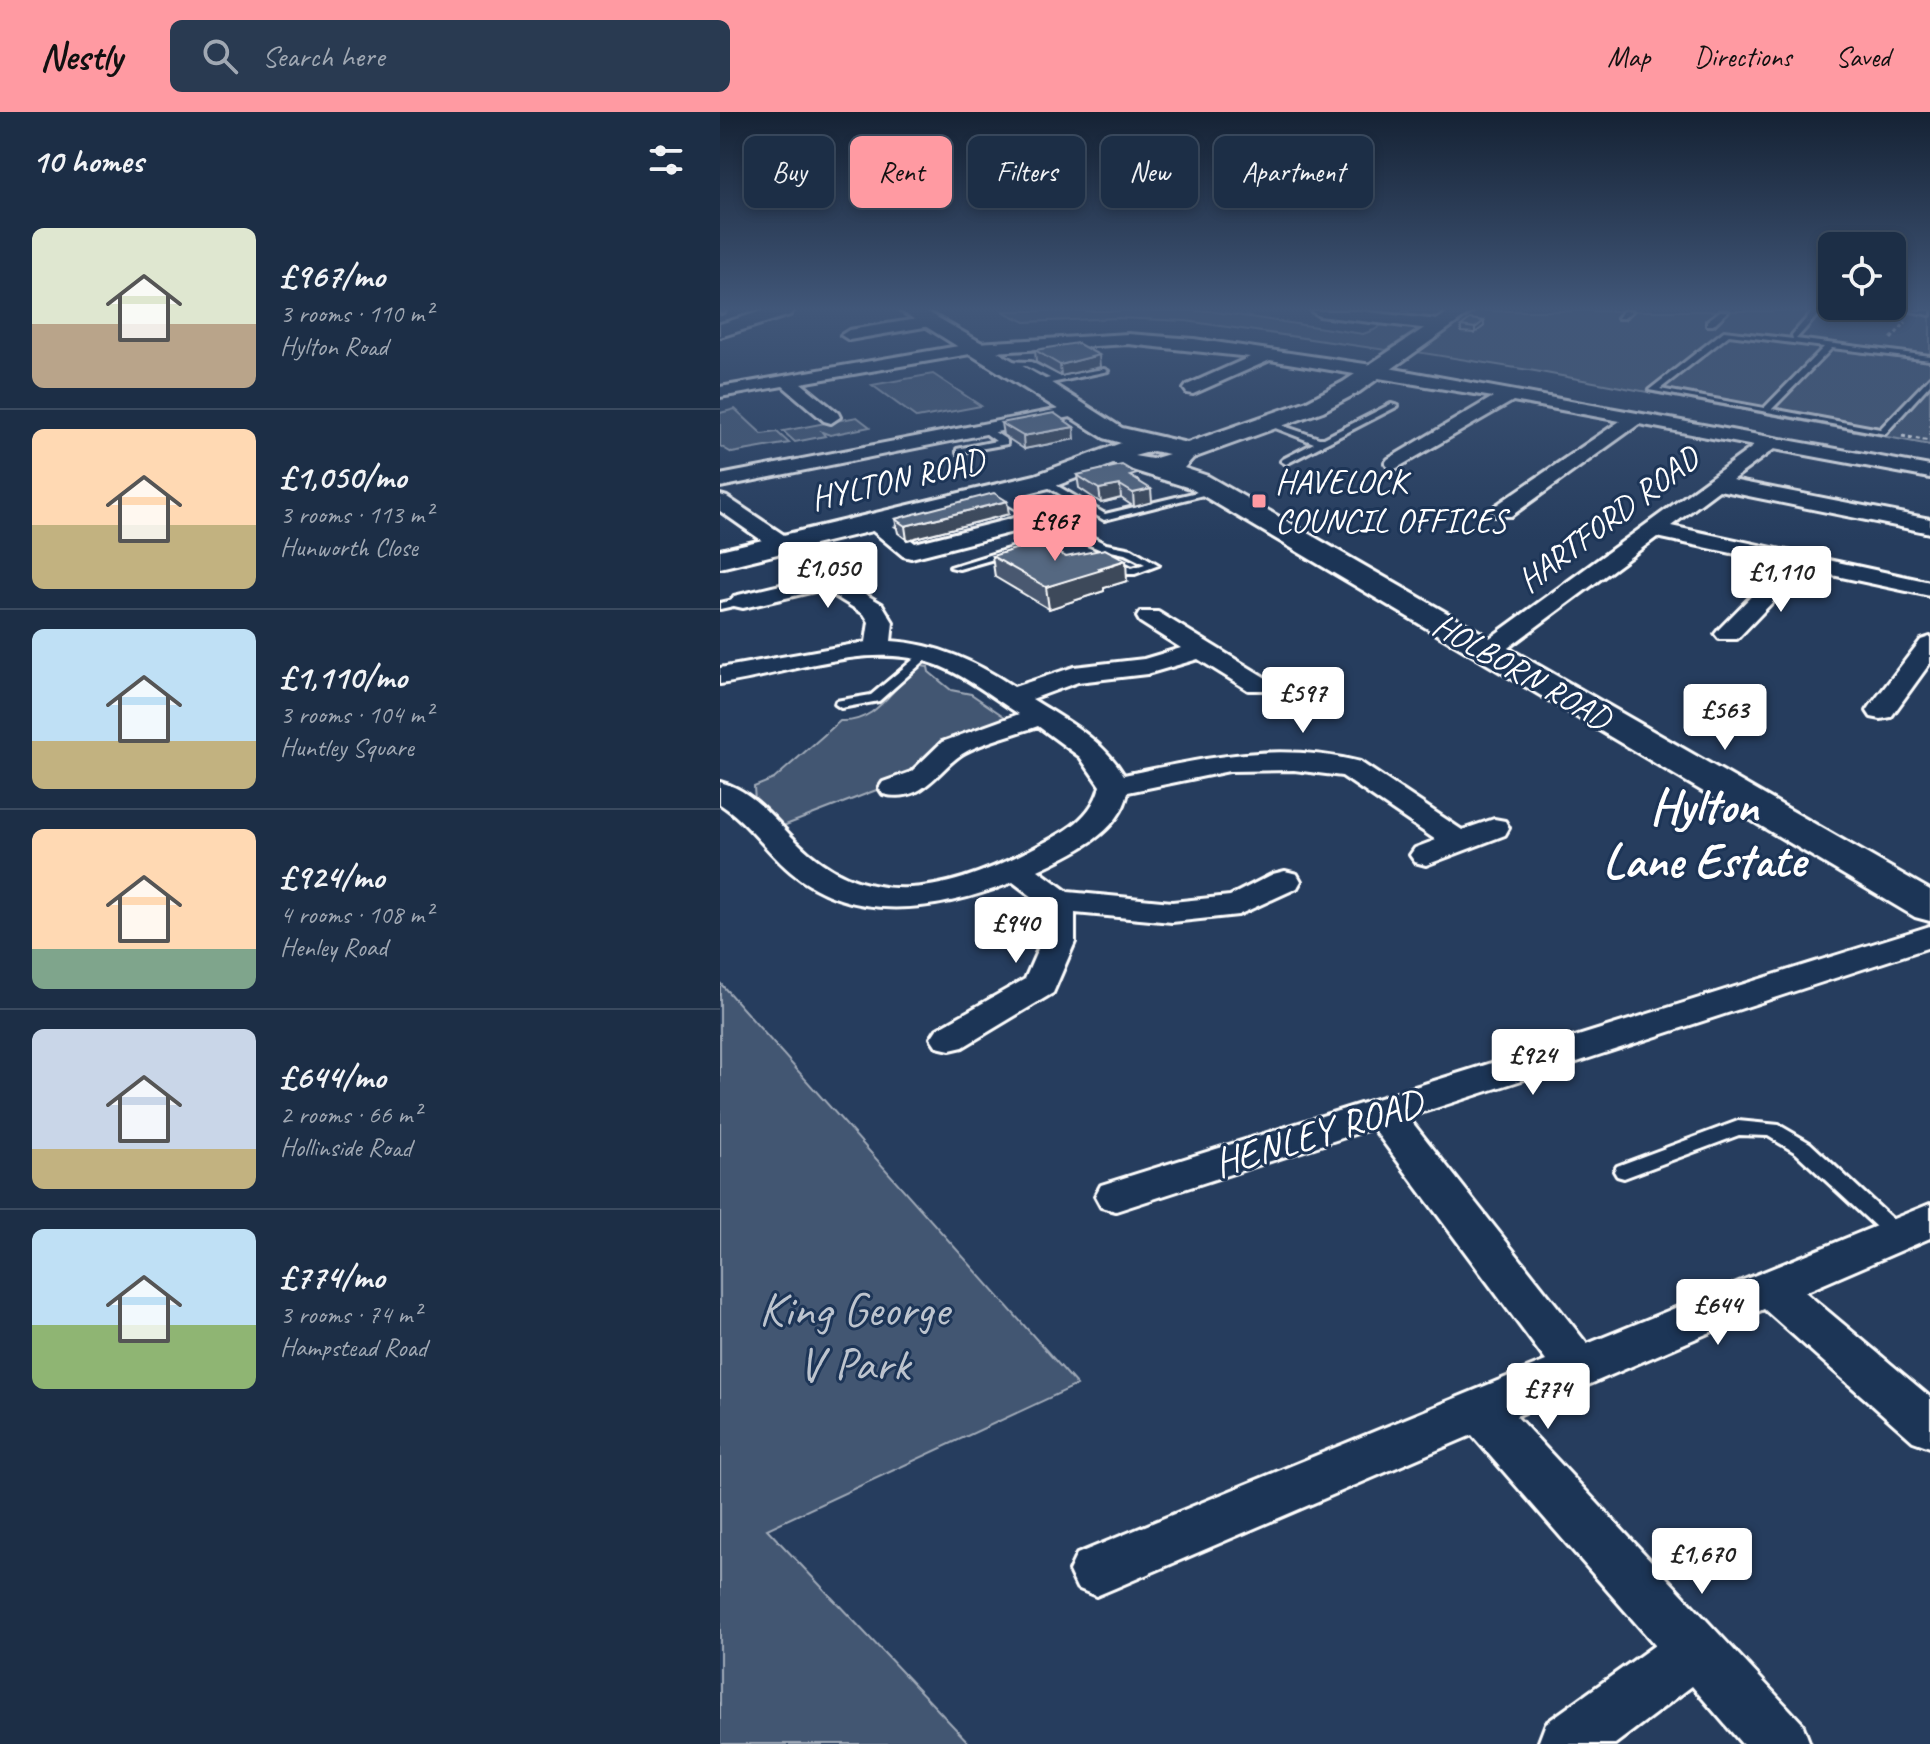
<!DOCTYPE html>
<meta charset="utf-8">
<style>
body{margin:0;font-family:Caveat,sans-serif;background:#293a51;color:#f1f3f6;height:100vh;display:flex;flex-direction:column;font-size:30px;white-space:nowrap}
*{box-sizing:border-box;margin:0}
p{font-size:26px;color:#a0a8b3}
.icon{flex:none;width:44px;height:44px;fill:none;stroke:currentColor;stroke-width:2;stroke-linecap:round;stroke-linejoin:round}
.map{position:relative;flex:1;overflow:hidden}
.sheet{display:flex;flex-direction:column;background:#1c2e46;width:720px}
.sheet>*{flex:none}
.guide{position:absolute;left:24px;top:24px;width:760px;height:72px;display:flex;gap:16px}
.tools{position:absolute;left:1098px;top:120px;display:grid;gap:16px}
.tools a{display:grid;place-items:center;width:88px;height:88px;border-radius:12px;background:#1c2e46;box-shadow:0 4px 12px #0003,0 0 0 2px #3a4a5f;font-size:40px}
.price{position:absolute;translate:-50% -68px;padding:0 18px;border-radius:8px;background:#fff;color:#222;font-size:26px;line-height:52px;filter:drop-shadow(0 2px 4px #0008)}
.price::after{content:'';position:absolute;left:50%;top:48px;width:24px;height:18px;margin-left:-12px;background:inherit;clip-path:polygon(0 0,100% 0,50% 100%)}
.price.selected{background:#ff9aa2;color:#111}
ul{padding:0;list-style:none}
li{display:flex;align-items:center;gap:24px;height:200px;padding:0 32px}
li+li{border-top:2px solid #3a4a5f}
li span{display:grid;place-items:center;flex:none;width:224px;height:160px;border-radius:12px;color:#555}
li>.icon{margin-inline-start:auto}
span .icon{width:96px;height:96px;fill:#fffc;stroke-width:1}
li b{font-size:34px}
h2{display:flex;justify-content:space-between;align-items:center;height:96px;padding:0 32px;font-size:34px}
.pill{padding:0 28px;border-radius:12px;background:#1c2e46;box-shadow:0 4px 12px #0003,0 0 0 2px #3a4a5f;font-size:28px;line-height:72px}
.pill.selected{background:#ff9aa2;color:#111}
header{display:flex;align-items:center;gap:48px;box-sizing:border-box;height:112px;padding:0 40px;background:#ff9aa2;color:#111}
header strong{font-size:38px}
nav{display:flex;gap:44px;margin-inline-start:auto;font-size:28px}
.search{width:560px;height:72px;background:#293a51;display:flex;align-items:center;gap:20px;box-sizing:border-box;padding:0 28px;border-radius:12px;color:#a0a8b3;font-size:30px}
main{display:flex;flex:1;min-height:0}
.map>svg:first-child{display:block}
</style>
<header>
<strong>Nestly</strong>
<div class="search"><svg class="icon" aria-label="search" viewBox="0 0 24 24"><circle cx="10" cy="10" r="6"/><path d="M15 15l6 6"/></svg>Search here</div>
<nav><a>Map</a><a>Directions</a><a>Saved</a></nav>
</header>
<main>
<section class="sheet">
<h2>10 homes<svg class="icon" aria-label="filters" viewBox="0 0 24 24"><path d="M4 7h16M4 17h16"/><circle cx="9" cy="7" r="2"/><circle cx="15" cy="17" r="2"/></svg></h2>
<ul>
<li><span style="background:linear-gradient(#dfe7d0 60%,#b9a48a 0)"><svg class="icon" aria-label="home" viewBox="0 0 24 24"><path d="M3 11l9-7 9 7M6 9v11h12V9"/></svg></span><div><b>£967/mo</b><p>3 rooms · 110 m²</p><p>Hylton Road</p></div></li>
<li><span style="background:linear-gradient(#ffd9b3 60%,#c2b280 0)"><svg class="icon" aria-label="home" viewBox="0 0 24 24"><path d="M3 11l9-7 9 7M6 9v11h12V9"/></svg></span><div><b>£1,050/mo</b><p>3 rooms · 113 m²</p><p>Hunworth Close</p></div></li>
<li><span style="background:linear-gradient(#bfe0f5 70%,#c2b280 0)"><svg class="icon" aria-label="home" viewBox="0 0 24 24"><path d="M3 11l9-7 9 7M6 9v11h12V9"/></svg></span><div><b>£1,110/mo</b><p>3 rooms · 104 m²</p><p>Huntley Square</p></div></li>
<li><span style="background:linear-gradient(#ffd9b3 75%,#7fa58c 0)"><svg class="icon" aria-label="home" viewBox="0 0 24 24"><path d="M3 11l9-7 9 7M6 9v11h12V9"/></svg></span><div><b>£924/mo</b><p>4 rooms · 108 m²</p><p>Henley Road</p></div></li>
<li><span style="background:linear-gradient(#c9d6e8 75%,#c2b280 0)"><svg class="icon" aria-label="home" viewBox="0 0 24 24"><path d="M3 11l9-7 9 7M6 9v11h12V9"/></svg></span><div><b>£644/mo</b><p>2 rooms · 66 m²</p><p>Hollinside Road</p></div></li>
<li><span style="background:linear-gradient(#bfe0f5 60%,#8fb573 0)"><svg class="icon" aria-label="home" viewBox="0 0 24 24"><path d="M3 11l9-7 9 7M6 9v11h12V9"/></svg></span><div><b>£774/mo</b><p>3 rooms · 74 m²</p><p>Hampstead Road</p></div></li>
</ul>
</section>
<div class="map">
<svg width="1210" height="1632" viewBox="0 0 1210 1632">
<rect width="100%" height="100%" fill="#263d5e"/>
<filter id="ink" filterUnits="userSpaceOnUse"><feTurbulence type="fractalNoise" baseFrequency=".0125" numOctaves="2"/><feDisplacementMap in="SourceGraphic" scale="16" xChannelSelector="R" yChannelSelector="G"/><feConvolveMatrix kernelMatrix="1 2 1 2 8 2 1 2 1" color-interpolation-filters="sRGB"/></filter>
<g filter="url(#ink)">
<g fill="#425672" stroke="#a0aab8" stroke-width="2">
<polygon points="282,199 490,199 643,222 654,218 683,199 727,199 666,238 466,209 398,206 305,210"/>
<polygon points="743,199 1210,199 1210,333 815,259 684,238"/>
<polygon points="213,262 261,294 197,306 152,273"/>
<polygon points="15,297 42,322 57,320 69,331 12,341 0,334 0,301"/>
<polygon points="137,305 150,315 110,323 102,320 105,324 75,330 63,319"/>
<path d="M201,554L208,555L209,560L231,578L251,582L285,605L274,610L281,614L185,667L63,714L35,689L34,675L54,667L120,609C160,611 171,573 201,554Z"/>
<polygon points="0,871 357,1273 47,1417 250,1632 0,1632"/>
</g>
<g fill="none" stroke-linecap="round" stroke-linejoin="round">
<defs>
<g id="lane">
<polygon points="0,199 5,199 1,201"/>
<polygon points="903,199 912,199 904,206 898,206"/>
<polygon points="1000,199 1008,199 993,213 987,213 987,209"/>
<path d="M1093,199H1101L1076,227L1210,244V248L1112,236L1052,297L1160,317L1210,265V272L1165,322L929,278L1004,219L1073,227L1072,223ZM1009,223L1104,235L1044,296L940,277Z"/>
<polygon points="1191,199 1210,199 1210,203"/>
<polygon points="281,249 311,250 339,264 384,257 388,259 317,274 314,270 330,266 306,254 278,253"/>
<polygon points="671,292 678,294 566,352 561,349 563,347 594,331 545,312 549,309 599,326 604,326"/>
<polygon points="265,314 287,328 287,332 237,341 237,337 276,329 262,319 262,315"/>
<polygon points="324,366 385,402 494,376 499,379 384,408 321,371 321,367"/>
<path d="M324,402L386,432L412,437L439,453L415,462H407L386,451L379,437L351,425L239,457L230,455L343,420L320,407L319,405ZM391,439L405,442L425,452L412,456L394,447Z"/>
<polygon points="23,486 27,487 27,491 0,497 0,491"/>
<polygon points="206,537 212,541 210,544 159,589 121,596 115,592 116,589 151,583"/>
<polygon points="1018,1009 1059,1013 1090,1031 1183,1117 1186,1122 1183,1127 1176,1130 1169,1127 1076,1041 1048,1024 1019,1023 904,1066 897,1064 894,1059 897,1054"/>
</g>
<g id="street">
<polygon points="591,199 639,199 718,208 726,213 718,218 599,204"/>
<polygon points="210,205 218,210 216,213 129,228 121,223 129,218"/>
<polygon points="408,222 474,227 652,253 1210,354 1210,366 1054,337 1012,368 1210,407 1210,421 999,378 951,414 1210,470 1210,484 1084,457 1017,527 999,527 995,522 999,517 1063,452 937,425 777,544 759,544 755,539 759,534 1034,334 919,312 791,404 775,404 772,399 775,394 900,309 793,289 675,357 668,355 665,351 668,347 773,285 550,248 473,282 467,281 464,277 467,273 530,245 408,232 256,241 81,271 118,301 120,305 111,311 104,309 63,274 0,285 0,275 256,231"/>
<polygon points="360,293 366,294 369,298 366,302 0,375 0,363"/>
<polygon points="281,374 335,405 332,410 191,446 183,444 143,411 154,404 162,406 195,431 306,403 274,384 271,380"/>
<polygon points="0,383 7,385 70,427 73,432 70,437 54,437 0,399"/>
<path d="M106,451L114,453L118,466L162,492L173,510L171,529C218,532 256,550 294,575L354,555L424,547L461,536L420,510L417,505L420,500H438L546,566L550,572L546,578H528L478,547L427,562L358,570L312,587C347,609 382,627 404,663C486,646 557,629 640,650L742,718L774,707L785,709L789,716L785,723L706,753L695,750L690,743L695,736L716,728L622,664L574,658L509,659L408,680C400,721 352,742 318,758L348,780L452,790L510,784L553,762L565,759L577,762L581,769L577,776L518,803L452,810L355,801V830L333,881L243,935L230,938L217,935L211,926L217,917L305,867L321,830L322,792L293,770C221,798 135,813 71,760C46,739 28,710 0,692V670C32,678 54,707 76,729C146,800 226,780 306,740C337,724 371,710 380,674L360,645L318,614C296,622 261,630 242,642C216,659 203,692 163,682L159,676L163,670L191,660L222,630L299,602C270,584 242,560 208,550C142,530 66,563 0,572V556L146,530L149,510L144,502L103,477L23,496L14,494L11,489L14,484L94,465L98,453Z"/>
<polygon points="1210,525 1210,551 1171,605 1161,607 1151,605 1147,599 1151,593 1201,528"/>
<polygon points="1210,814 1210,835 688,1005 867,1232 1210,1092 1210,1126 1085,1180 1210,1285 1210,1335 1193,1329 1044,1197 796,1304 1082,1611 1090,1632 1022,1632 972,1574 895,1632 818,1632 826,1611 935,1533 752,1323 395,1476 376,1484 357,1476 349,1459 357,1442 826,1249 653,1016 396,1099 381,1095 375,1084 381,1073"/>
</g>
<g id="secondary">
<polygon points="42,199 73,199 70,203 0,225 0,212"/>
<path d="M181,199H206L325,267L402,316L467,331L587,289L623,270L730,199H753L639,280L603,299L473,346L464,356L488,364L1210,778V809L1195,805L470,376L393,352L333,375L0,456V438L315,363L401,331L384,326ZM433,339L449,342L432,347L414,344Z"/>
</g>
</defs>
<use href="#lane" stroke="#fff" stroke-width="6"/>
<use href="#street" stroke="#fff" stroke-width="6"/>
<use href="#secondary" stroke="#fff" stroke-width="6"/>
<g stroke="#fff" stroke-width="3" stroke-dasharray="4 3" stroke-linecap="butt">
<polyline points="1171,227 1186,210"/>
<polyline points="1182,324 1210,329"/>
</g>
<use href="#lane" fill="#1d3557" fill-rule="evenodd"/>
<use href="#street" fill="#1d3557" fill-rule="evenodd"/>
<use href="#secondary" fill="#1d3557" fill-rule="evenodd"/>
</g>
<g fill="#49596f" stroke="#fff" stroke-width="2">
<polygon points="764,209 764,214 755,221 741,220 741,214"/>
<polygon points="315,238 380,255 341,264 316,250"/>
<polygon points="281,311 355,327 304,337 283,323"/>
<polygon points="357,363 417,368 432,390 414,395 401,386 381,391 359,376"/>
<polygon points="289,402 187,428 178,421 175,407"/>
<polygon points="272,444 346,445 407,469 384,476 384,479 329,497 275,465"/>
</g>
<g fill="#3c485a" stroke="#fff" stroke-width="2">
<polygon points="764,209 764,214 755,221 755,216"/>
<polygon points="379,243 380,255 341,264 340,253"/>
<polygon points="354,315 355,327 304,337 303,324"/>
<polygon points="400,373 401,386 381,391 379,377"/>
<polygon points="431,377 432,390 414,395 413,381"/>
<polygon points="287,389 289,402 187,428 185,414"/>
<polygon points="406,448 407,469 384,476 384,479 329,497 326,475"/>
</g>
<g fill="#556781" stroke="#fff" stroke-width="2">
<polygon points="750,207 764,209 755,216 741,214"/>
<polygon points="357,231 379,243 340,253 315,238"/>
<polygon points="334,301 354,315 303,324 281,311"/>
<polygon points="402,353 417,362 410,364 431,377 413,381 400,373 379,377 357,363"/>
<polygon points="274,381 287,389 185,414 175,407"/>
<polygon points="318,430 346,445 385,437 406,448 379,456 382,458 326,475 272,444"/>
</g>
</g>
<linearGradient id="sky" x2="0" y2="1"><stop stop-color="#152234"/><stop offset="0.46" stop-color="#415779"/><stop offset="1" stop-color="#415779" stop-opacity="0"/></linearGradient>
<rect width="1210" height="428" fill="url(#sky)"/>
<rect fill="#ff9aa2" stroke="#1d3557" stroke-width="3" x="531" y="381" width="16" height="16" rx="4"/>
<g text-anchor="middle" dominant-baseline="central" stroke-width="6" stroke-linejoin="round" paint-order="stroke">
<g font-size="34" fill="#fff" stroke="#1d3557">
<text transform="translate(177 367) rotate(-13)">HYLTON ROAD</text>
<text transform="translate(888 407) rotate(-37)">HARTFORD ROAD</text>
<text transform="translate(802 559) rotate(30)">HOLBORN ROAD</text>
</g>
<g font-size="34" fill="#fff" stroke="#1d3557" text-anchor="start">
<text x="555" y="369">HAVELOCK<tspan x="555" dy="39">COUNCIL OFFICES</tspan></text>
</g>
<g font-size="40" fill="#fff" stroke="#1d3557">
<text transform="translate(598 1021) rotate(-17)">HENLEY ROAD</text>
</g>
<g font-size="48" font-weight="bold" fill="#fff" stroke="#1d3557">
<text x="984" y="694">Hylton<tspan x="984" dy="55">Lane Estate</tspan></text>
</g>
<g font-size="48" fill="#bdc4ce" stroke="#1d3557">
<text x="134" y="1197">King George<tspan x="134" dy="55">V Park</tspan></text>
</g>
</g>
</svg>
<div class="tools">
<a><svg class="icon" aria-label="locate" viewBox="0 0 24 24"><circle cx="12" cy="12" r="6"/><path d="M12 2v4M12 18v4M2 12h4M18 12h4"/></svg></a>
</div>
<b class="price selected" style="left:335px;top:451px">£967</b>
<b class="price" style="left:108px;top:498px">£1,050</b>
<b class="price" style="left:1061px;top:502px">£1,110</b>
<b class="price" style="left:583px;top:623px">£597</b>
<b class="price" style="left:1005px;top:640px">£563</b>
<b class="price" style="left:296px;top:853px">£940</b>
<b class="price" style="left:813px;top:985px">£924</b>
<b class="price" style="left:998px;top:1235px">£644</b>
<b class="price" style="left:828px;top:1319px">£774</b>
<b class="price" style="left:982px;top:1484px">£1,670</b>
<div class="guide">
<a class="pill">Buy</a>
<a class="pill selected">Rent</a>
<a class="pill">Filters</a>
<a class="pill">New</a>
<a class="pill">Apartment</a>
</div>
</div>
</main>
